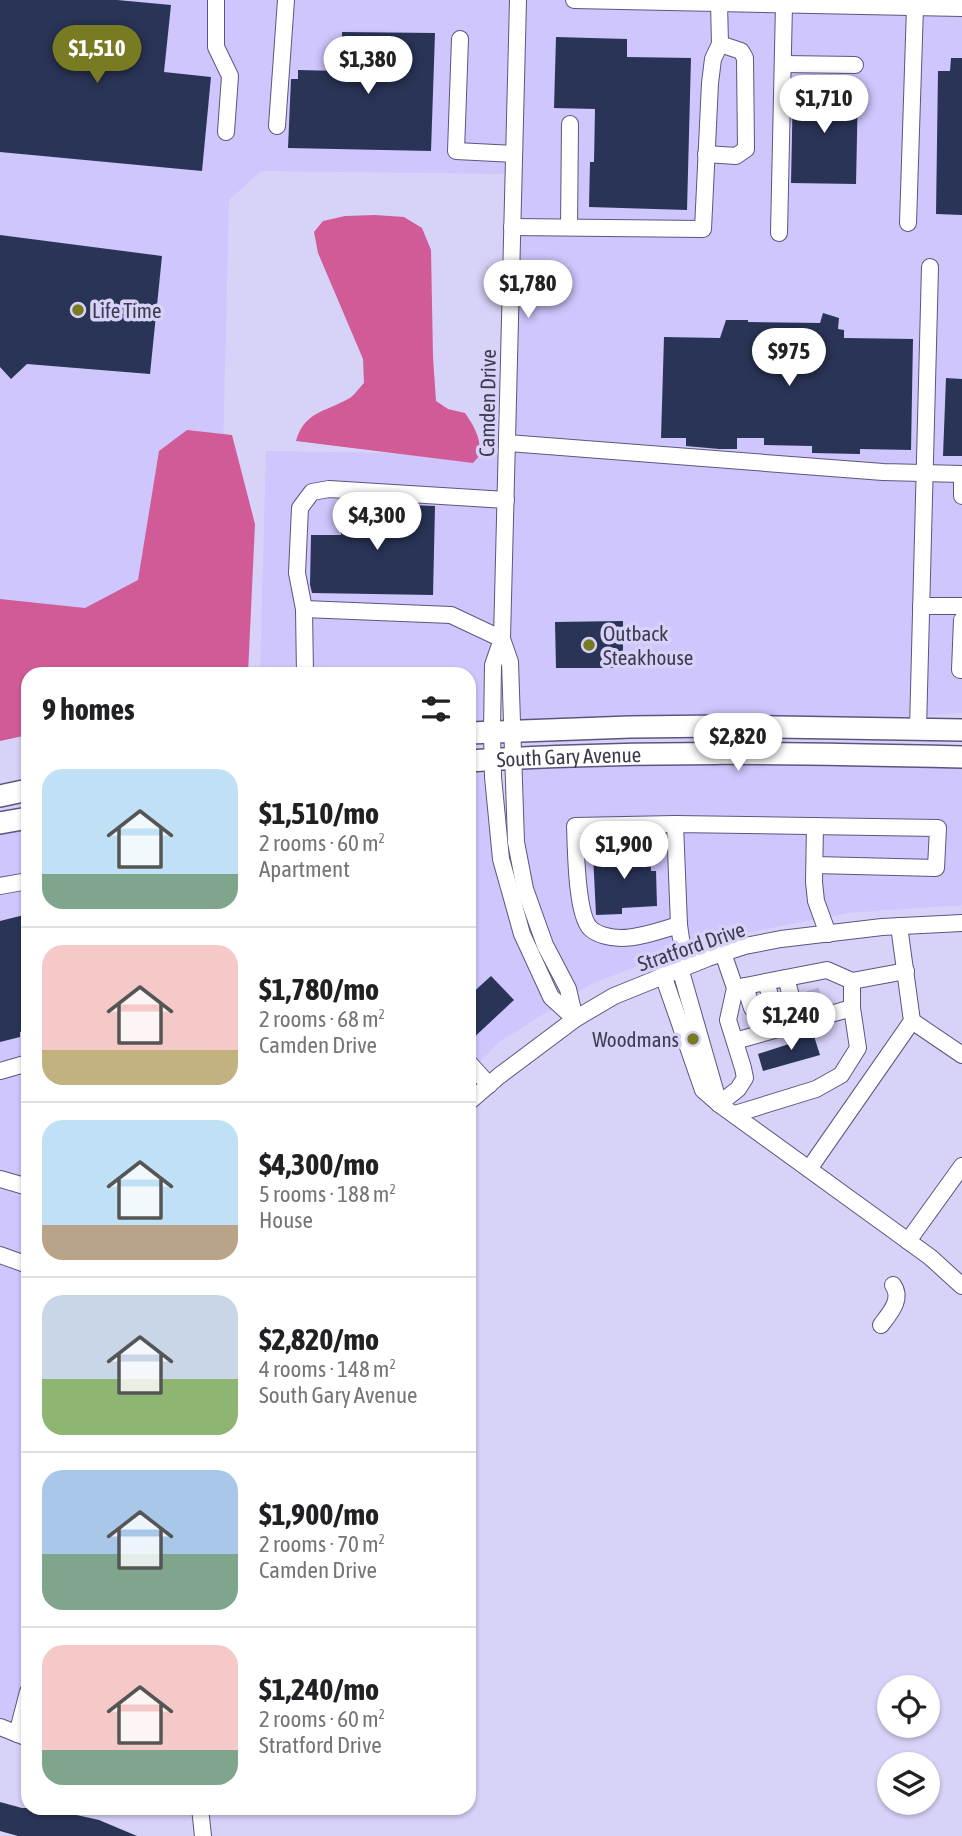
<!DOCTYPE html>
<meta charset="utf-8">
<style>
body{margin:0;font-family:"Asap Condensed",sans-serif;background:#f2f2f2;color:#202124;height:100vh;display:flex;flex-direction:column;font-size:26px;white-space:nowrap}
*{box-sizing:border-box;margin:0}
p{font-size:23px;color:#757577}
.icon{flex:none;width:38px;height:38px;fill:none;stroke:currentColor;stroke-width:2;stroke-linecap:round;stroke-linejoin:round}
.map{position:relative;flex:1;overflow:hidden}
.sheet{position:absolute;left:21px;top:667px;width:455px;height:1148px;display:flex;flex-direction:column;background:#fff;border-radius:21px;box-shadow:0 2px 5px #0004}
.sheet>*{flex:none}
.controls{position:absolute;left:877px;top:1675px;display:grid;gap:14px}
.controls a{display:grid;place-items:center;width:63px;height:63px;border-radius:50%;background:#fff;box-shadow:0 2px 5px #0004;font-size:35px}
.price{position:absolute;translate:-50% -60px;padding:0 16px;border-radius:24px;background:#fff;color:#222;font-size:23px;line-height:46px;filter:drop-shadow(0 2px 4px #0008)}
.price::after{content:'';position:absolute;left:50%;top:42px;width:21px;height:16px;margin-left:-10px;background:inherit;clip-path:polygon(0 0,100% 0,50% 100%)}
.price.active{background:#797b23;color:#fff}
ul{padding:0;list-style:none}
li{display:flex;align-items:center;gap:21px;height:175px;padding:0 21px}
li+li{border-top:2px solid #e0e0e0}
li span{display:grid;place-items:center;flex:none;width:196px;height:140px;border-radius:21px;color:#555}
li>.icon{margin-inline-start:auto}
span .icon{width:84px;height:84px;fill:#fffc;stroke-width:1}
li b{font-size:30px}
h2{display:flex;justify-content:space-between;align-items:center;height:84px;padding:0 21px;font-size:30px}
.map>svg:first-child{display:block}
</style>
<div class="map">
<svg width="962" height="1836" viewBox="0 0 962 1836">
<rect width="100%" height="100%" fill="#d7d2f8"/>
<g fill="#cec6fc">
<polygon points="0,0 962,0 962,713 882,719 521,724 508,637 518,174 261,171 229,200 223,451 128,630 0,636"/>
<polygon points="266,451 504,455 499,633 486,724 469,726 469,674 260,674"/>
<polygon points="647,762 962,764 962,905 848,913 700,942 591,984 575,994 550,945 530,890 519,838 518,766"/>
<polygon points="490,773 496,857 555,1007 499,1042 469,1073 469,775"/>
<polygon points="28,826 28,1733 0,1722 0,832"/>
</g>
<g fill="#d15b97">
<path d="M375,215L404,217L422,228L431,250L433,357L436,401L448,409L465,413C474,426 481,438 480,455L473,463L296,441C304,412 325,412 348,399C354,396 359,388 364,383L363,359L318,253L314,232L323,221L345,216Z"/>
<polygon points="187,430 232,435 255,524 248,674 28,674 28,735 0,741 0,599 85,608 138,580 159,451"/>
</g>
<g fill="#2a3457">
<polygon points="0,0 117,0 171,5 164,72 211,77 202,171 0,152"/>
<polygon points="342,32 435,33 431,151 288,148 291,79 298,79 298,70 341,71"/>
<polygon points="556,37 627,39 627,57 691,58 687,210 589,207 590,162 594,162 595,109 554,108"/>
<polygon points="951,58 962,58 962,215 936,214 938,71 950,71"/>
<polygon points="793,86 858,88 856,184 791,183"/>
<polygon points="0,235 162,256 150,374 27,364 11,379 0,367"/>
<polygon points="823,313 839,318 838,329 844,330 844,338 913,339 911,450 860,449 860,454 812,453 812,446 764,445 764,438 737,438 737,449 719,449 686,446 686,438 661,438 664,337 720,338 726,320 748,320 748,322 820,323"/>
<polygon points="946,378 962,379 962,456 943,456"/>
<polygon points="343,502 435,506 433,595 312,593 310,585 311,535 341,535"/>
<polygon points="623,621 623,668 556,668 555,622"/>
<polygon points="636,849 636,852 650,851 651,871 656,871 657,906 622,908 622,914 596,915 593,854 606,853 606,850"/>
<polygon points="28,914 28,1030 20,1032 20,1037 0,1042 0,921"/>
<polygon points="491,976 514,1000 469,1042 469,996"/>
<polygon points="812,1030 820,1055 763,1071 758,1054 792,1043 790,1037"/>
<polygon points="0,1802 22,1808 55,1808 54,1810 99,1820 137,1836 18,1836 0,1831"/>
</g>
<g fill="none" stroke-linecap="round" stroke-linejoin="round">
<g stroke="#b8b4d6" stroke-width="16" stroke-dasharray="16 8" stroke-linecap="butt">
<polyline points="811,990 817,1008"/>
<polyline points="791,996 797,1014"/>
<polyline points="772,1002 778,1019"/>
<polyline points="752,1008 758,1026"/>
</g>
<defs>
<g id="minor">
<polyline points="216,0 216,47 230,76 226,132"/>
<polyline points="518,0 502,639 493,665 492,732 493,777 501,859 522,934 551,997 575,1019"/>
<polyline points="574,0 962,8"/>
<polyline points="460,39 456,151 514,154"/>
<polyline points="783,64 855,65"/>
<polyline points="277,126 286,0"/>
<polyline points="706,154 736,156 746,149 745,58 741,51 720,44"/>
<polyline points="908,223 915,7"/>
<polyline points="512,227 703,229 710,83 713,59 720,44 719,3"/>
<polyline points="569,227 570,124"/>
<polyline points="779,233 784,4"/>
<polyline points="507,443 883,472 962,474"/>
<polyline points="962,474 962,496"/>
<polyline points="921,606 962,606"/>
<polyline points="304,609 451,615 502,639"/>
<polyline points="962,620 960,670 962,670"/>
<polyline points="502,639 510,662 516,842 525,889 545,945 568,989 575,1019"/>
<polyline points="305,674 304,609 297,573 300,508 312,492 329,489 506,500"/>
<polyline points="918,729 930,267"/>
<path d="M675,824L575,826C576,848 576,913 590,928C597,935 611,938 621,938C640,938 661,930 679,925"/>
<polyline points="815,826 814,882 816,901 828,934"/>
<polyline points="0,886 28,881"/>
<polyline points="723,953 735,988 728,1020 743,1068 745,1078 738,1089 719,1104 908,1241 962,1166"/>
<polyline points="687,966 681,939 679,925 675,824 938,828 936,868 815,865"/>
<polyline points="680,968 719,1104"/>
<polyline points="663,975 703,1090 719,1104"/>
<polyline points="786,978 791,996"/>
<polyline points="766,982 772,1002"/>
<polyline points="745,986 752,1008"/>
<polyline points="735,988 827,970 852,981 906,971"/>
<polyline points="912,1021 962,1055"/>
<polyline points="735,1041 852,1008"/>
<polyline points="469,1063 489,1085"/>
<polyline points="0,1071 28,1063"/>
<polyline points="469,1102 499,1076 575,1019 614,996 708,958 745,946 781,939 882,927 962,923"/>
<polyline points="735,1114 816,1089 841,1075 858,1048 852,1008 852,981"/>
<polyline points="809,1169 912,1021 899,926"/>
<polyline points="0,1179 28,1187"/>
<polyline points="908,1241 930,1257 962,1286"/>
<polyline points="0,1255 28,1265"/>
<path d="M881,1325C890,1313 903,1299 893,1285"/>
<polyline points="0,1727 28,1738"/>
<polyline points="17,1734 28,1692"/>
<polyline points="200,1808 203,1836"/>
</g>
<g id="major">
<polyline points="469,733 630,727 723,726 962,730"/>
<path id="s1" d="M469,761C633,750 797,753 962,757"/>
<polyline points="0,796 28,790"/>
<polyline points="0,823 28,818"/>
</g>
</defs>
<use href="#minor" stroke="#5c567e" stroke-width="18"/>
<use href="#major" stroke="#5c567e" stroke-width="24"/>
<use href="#minor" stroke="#fff" stroke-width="16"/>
<use href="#major" stroke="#fff" stroke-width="21"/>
</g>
<g fill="#797b23" stroke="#d7d2f8" stroke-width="2.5">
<circle cx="78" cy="310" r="7"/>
<circle cx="589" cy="645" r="7"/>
<circle cx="693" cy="1039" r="7"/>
</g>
<g text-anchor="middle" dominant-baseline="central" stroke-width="7" stroke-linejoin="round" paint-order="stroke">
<g font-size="21" fill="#3c3a4c" stroke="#d7d2f8" text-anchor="start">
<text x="92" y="310">Life Time</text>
<text x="603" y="633">Outback<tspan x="603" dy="24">Steakhouse</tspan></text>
<text x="679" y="1039" text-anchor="end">Woodmans</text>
</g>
<g font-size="21" fill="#3c3a4c" stroke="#d7d2f8">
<text transform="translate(487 403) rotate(-89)">Camden Drive</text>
<text stroke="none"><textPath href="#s1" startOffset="100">South Gary Avenue</textPath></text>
<text transform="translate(691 946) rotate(-19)">Stratford Drive</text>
</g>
</g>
</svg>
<div class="controls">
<a><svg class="icon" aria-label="locate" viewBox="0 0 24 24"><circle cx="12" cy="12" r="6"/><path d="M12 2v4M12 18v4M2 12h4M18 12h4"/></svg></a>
<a><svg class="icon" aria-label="layers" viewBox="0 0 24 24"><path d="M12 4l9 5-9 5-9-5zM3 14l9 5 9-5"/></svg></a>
</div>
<b class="price active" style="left:97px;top:85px">$1,510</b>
<b class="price" style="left:368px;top:96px">$1,380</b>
<b class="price" style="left:824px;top:135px">$1,710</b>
<b class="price" style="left:528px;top:320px">$1,780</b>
<b class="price" style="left:789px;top:388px">$975</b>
<b class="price" style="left:377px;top:552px">$4,300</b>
<b class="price" style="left:738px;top:773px">$2,820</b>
<b class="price" style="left:624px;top:881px">$1,900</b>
<b class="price" style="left:791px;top:1052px">$1,240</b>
<section class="sheet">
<h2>9 homes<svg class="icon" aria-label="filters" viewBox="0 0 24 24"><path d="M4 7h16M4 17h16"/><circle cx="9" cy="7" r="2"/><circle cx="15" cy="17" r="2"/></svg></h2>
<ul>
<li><span style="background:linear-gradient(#bfe0f5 75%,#7fa58c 0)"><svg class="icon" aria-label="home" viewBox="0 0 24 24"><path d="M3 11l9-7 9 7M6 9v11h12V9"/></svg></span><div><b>$1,510/mo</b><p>2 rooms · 60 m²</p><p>Apartment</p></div></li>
<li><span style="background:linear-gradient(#f6c9c9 75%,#c2b280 0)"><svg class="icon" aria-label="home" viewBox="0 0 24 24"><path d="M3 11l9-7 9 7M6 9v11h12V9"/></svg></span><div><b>$1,780/mo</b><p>2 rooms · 68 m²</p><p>Camden Drive</p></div></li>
<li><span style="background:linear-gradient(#bfe0f5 75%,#b9a48a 0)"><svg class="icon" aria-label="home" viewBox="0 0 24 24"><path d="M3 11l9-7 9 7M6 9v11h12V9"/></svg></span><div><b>$4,300/mo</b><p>5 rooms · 188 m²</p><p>House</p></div></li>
<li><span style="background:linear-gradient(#c9d6e8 60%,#8fb573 0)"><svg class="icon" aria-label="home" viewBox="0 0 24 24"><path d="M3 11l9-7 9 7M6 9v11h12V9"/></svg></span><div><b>$2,820/mo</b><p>4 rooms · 148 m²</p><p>South Gary Avenue</p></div></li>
<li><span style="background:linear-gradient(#a9c7e8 60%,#7fa58c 0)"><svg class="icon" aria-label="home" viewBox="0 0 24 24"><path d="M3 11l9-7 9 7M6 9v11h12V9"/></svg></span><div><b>$1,900/mo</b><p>2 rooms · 70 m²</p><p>Camden Drive</p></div></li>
<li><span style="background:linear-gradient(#f6c9c9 75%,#7fa58c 0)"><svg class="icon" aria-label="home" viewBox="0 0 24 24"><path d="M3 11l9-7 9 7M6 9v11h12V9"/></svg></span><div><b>$1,240/mo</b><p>2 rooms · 60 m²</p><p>Stratford Drive</p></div></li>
</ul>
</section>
</div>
